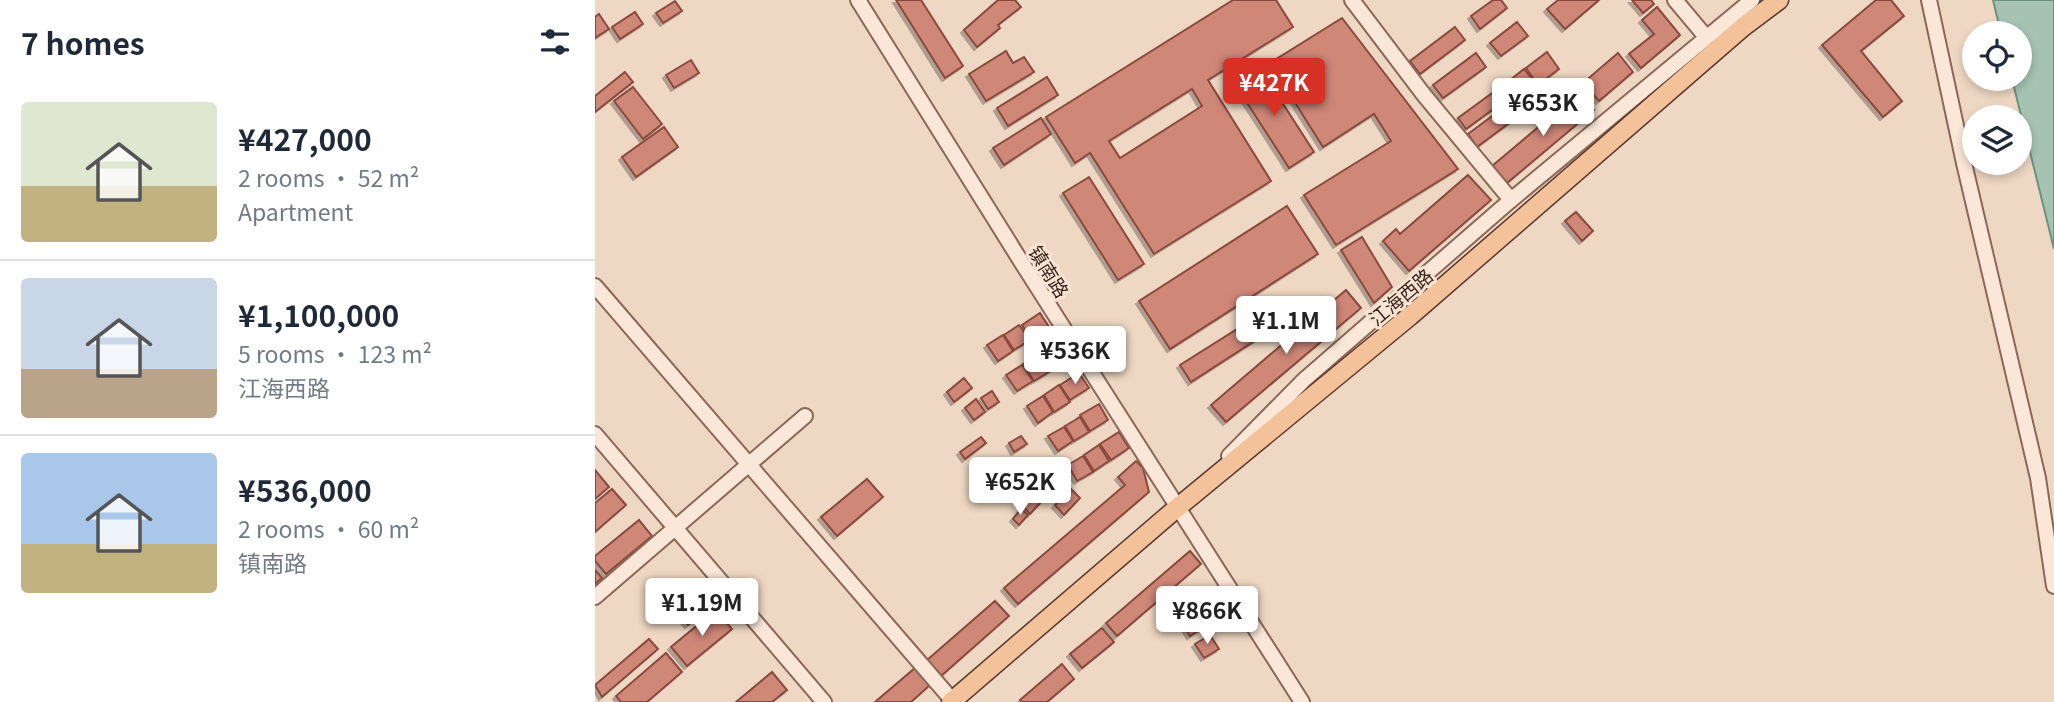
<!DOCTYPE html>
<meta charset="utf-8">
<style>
body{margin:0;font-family:Georgia,"Noto Sans SC",serif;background:#f2f2f3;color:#1f2937;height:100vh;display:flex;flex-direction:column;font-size:26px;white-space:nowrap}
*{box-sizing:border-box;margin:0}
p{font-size:23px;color:#747a83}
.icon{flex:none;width:38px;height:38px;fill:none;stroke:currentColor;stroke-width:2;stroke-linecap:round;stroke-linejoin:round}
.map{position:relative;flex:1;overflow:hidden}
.side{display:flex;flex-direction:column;background:#fff;width:595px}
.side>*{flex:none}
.buttons{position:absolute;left:1367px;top:21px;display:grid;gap:14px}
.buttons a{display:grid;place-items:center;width:70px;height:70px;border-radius:50%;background:#fff;box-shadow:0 4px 10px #0003;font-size:35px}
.price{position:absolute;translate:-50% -60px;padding:0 16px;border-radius:7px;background:#fff;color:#222;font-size:23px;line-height:46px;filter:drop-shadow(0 2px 4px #0008)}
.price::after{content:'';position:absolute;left:50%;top:42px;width:21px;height:16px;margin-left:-10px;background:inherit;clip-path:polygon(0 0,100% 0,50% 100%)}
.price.selected{background:#d93025;color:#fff}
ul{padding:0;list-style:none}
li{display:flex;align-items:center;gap:21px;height:175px;padding:0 21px}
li+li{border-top:2px solid #e0e1e3}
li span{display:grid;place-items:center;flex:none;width:196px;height:140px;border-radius:7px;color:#555}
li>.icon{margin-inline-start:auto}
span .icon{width:84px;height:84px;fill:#fffc;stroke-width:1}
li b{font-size:30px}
h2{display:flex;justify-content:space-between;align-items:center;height:84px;padding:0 21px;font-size:30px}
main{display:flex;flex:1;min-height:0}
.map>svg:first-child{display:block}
</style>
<main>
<section class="side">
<h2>7 homes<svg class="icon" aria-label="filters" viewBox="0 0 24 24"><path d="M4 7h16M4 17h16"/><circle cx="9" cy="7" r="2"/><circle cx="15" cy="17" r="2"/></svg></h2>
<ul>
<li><span style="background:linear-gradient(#dfe7d0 60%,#c2b280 0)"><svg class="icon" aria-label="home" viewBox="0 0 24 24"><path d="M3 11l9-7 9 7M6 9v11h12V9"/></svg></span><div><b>¥427,000</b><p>2 rooms · 52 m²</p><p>Apartment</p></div></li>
<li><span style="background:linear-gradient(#c9d6e8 65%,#b9a48a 0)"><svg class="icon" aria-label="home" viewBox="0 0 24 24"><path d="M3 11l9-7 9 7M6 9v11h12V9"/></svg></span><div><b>¥1,100,000</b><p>5 rooms · 123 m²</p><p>江海西路</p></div></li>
<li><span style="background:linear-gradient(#a9c7e8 65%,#c2b280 0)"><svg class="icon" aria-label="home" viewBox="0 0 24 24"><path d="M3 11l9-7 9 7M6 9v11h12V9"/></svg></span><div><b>¥536,000</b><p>2 rooms · 60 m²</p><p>镇南路</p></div></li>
</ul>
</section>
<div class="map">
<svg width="1459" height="702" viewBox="0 0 1459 702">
<defs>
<filter id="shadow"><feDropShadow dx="-3" dy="3" stdDeviation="0" flood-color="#0004"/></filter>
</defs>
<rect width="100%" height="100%" fill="#efd8c3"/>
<polygon fill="#a5c2b3" stroke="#6c917f" stroke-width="2" points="1398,0 1459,0 1459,249 1417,79 1424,79 1424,33 1406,33"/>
<g fill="#cf8778" stroke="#8a4a3e" stroke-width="2" fill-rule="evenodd" filter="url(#shadow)">
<polygon points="301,0 326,0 368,66 350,78"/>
<polygon points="403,0 420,0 426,7 403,25 405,28 382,47 369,30"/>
<path d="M638,0H681L698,27L613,80L676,181L559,254L495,153L480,163L451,117ZM597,89L607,106L525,158L514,141Z"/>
<polygon points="898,0 906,0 912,8 885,29 876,16"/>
<polygon points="963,0 1004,0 970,29 952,9"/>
<polygon points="1037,0 1056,0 1059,4 1048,13"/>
<polygon points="1281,0 1296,0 1309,16 1266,51 1307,101 1288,117 1227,45"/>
<polygon points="80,1 87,11 68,23 61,13"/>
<polygon points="1062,7 1085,35 1046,68 1034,54 1059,34 1047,20"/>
<polygon points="40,12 48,24 25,39 17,27"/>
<polygon points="4,14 14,29 0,38 0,17"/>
<polygon points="747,18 863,169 741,245 709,195 796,141 779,114 728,147 675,63"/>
<polygon points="922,22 933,36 906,56 895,43"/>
<polygon points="860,27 870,40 825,74 815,61"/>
<polygon points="411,51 418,63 429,57 439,72 391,101 374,74"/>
<polygon points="952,52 964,69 943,85 931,68"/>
<polygon points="881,53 891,67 848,98 838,85"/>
<polygon points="1023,53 1038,72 1004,101 988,83"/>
<polygon points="96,60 104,73 79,88 71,75"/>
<polygon points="665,68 719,152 694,168 640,84"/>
<polygon points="929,69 942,85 916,104 904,89"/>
<polygon points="30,72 38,82 0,112 0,96"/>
<polygon points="452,77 463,95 413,126 402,108"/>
<polygon points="954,82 962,91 942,108 934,99"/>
<polygon points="38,87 67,124 48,139 19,101"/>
<polygon points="900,91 908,102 871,129 863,118"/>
<polygon points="984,93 999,110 912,183 897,166"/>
<polygon points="932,100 937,106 882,147 873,134 912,105 917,112"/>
<polygon points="446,118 456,134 409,165 398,148"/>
<polygon points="69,127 83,147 41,177 27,157"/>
<polygon points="873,175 896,200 814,271 788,241 801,229 805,234"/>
<polygon points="494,177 549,264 523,280 468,193"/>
<polygon points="692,206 723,254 575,349 544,301"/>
<polygon points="981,212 998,231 987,241 970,221"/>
<polygon points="767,237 797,287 779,303 746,250"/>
<polygon points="751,290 766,308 631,422 616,405"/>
<polygon points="685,302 695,318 596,382 585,365"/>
<polygon points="445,313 454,327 436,339 427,325"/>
<polygon points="424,325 435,340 419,350 409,335"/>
<polygon points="408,335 418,351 403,361 392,345"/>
<polygon points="464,341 475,358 456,370 445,353"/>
<polygon points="443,355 454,372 439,381 428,364"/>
<polygon points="427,365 438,381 422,391 411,375"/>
<polygon points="484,373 494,388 475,400 465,385"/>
<polygon points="369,378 377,388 359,402 352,392"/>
<polygon points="464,385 475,402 459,412 449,395"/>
<polygon points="397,391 404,402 393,409 386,398"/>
<polygon points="448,396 458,412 443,423 432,406"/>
<polygon points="381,399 390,412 379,420 370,408"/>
<polygon points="504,404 513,420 495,431 485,415"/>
<polygon points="485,417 494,432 479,441 470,426"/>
<polygon points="469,427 478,441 463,451 453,436"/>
<polygon points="524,432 534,448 516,460 505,444"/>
<polygon points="426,436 432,444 419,452 414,443"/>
<polygon points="386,437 391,443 370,459 365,452"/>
<polygon points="504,445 514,461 499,471 489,455"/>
<polygon points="488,456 498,472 482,481 473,465"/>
<polygon points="541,461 548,468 554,492 423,604 409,588 530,485 523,477"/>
<polygon points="417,462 427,475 413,486 403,473"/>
<polygon points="0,470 14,487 0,499"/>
<polygon points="452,475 463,485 450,498 440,488"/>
<polygon points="272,479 288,497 242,536 226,517"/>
<polygon points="17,489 31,505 0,532 0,503"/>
<polygon points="476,489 485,498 469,515 460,505"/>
<polygon points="437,491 447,501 435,514 425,503"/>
<polygon points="426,509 433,515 424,525 418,519"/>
<polygon points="44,520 57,536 11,574 0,561 0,556"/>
<polygon points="595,551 606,564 522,636 511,623"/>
<polygon points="0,570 7,578 0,584"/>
<polygon points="109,598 116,606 93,625 86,617"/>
<polygon points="400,601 414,616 346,676 332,660"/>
<polygon points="121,610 137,629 92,666 76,647"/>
<polygon points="602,615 609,627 595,636 587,623"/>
<polygon points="507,628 519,642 487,668 475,654"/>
<polygon points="615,635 624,649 609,658 600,644"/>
<polygon points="54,639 63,649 7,697 0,685"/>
<polygon points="71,653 87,672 52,702 26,702 21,696"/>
<polygon points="467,664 479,679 452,702 427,702 425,700"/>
<polygon points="320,668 335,685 316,702 280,702"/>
<polygon points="177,672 192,690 177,702 141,702"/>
</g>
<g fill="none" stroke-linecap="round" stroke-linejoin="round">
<defs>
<g id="minor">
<polyline points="263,0 427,263 707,702"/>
<polyline points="757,0 829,95 916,200"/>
<polyline points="1080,0 1111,37"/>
<polyline points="1334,0 1369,163 1443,478 1459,586"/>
<polyline points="0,286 357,700"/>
<polyline points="0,434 229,702"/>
<polyline points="634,456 709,380 916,200 1157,0"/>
<polyline points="0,597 210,416"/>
</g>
<polyline id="major" points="356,702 583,507 815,316 1148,27 1184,0"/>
</defs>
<use href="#minor" stroke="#8a6859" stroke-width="18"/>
<use href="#major" stroke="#58372d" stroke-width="21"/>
<use href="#minor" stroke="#fae7d7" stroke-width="14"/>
<use href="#major" stroke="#f4c29a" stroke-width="18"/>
</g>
<g text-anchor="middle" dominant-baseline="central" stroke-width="6" stroke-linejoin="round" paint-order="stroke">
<g font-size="19" fill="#3a251e" stroke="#f7e4d3">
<text transform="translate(455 271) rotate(58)">镇南路</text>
<text transform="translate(805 296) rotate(-40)">江海西路</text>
</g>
</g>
</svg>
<div class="buttons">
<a><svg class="icon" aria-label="locate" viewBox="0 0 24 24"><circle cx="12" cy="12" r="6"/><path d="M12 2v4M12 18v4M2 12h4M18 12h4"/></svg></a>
<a><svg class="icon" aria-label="layers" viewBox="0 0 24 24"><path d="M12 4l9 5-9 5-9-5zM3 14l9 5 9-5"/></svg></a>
</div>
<b class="price selected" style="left:679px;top:118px">¥427K</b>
<b class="price" style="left:948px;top:138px">¥653K</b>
<b class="price" style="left:691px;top:356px">¥1.1M</b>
<b class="price" style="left:480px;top:386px">¥536K</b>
<b class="price" style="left:425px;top:517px">¥652K</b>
<b class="price" style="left:107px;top:638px">¥1.19M</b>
<b class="price" style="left:612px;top:646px">¥866K</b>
</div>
</main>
